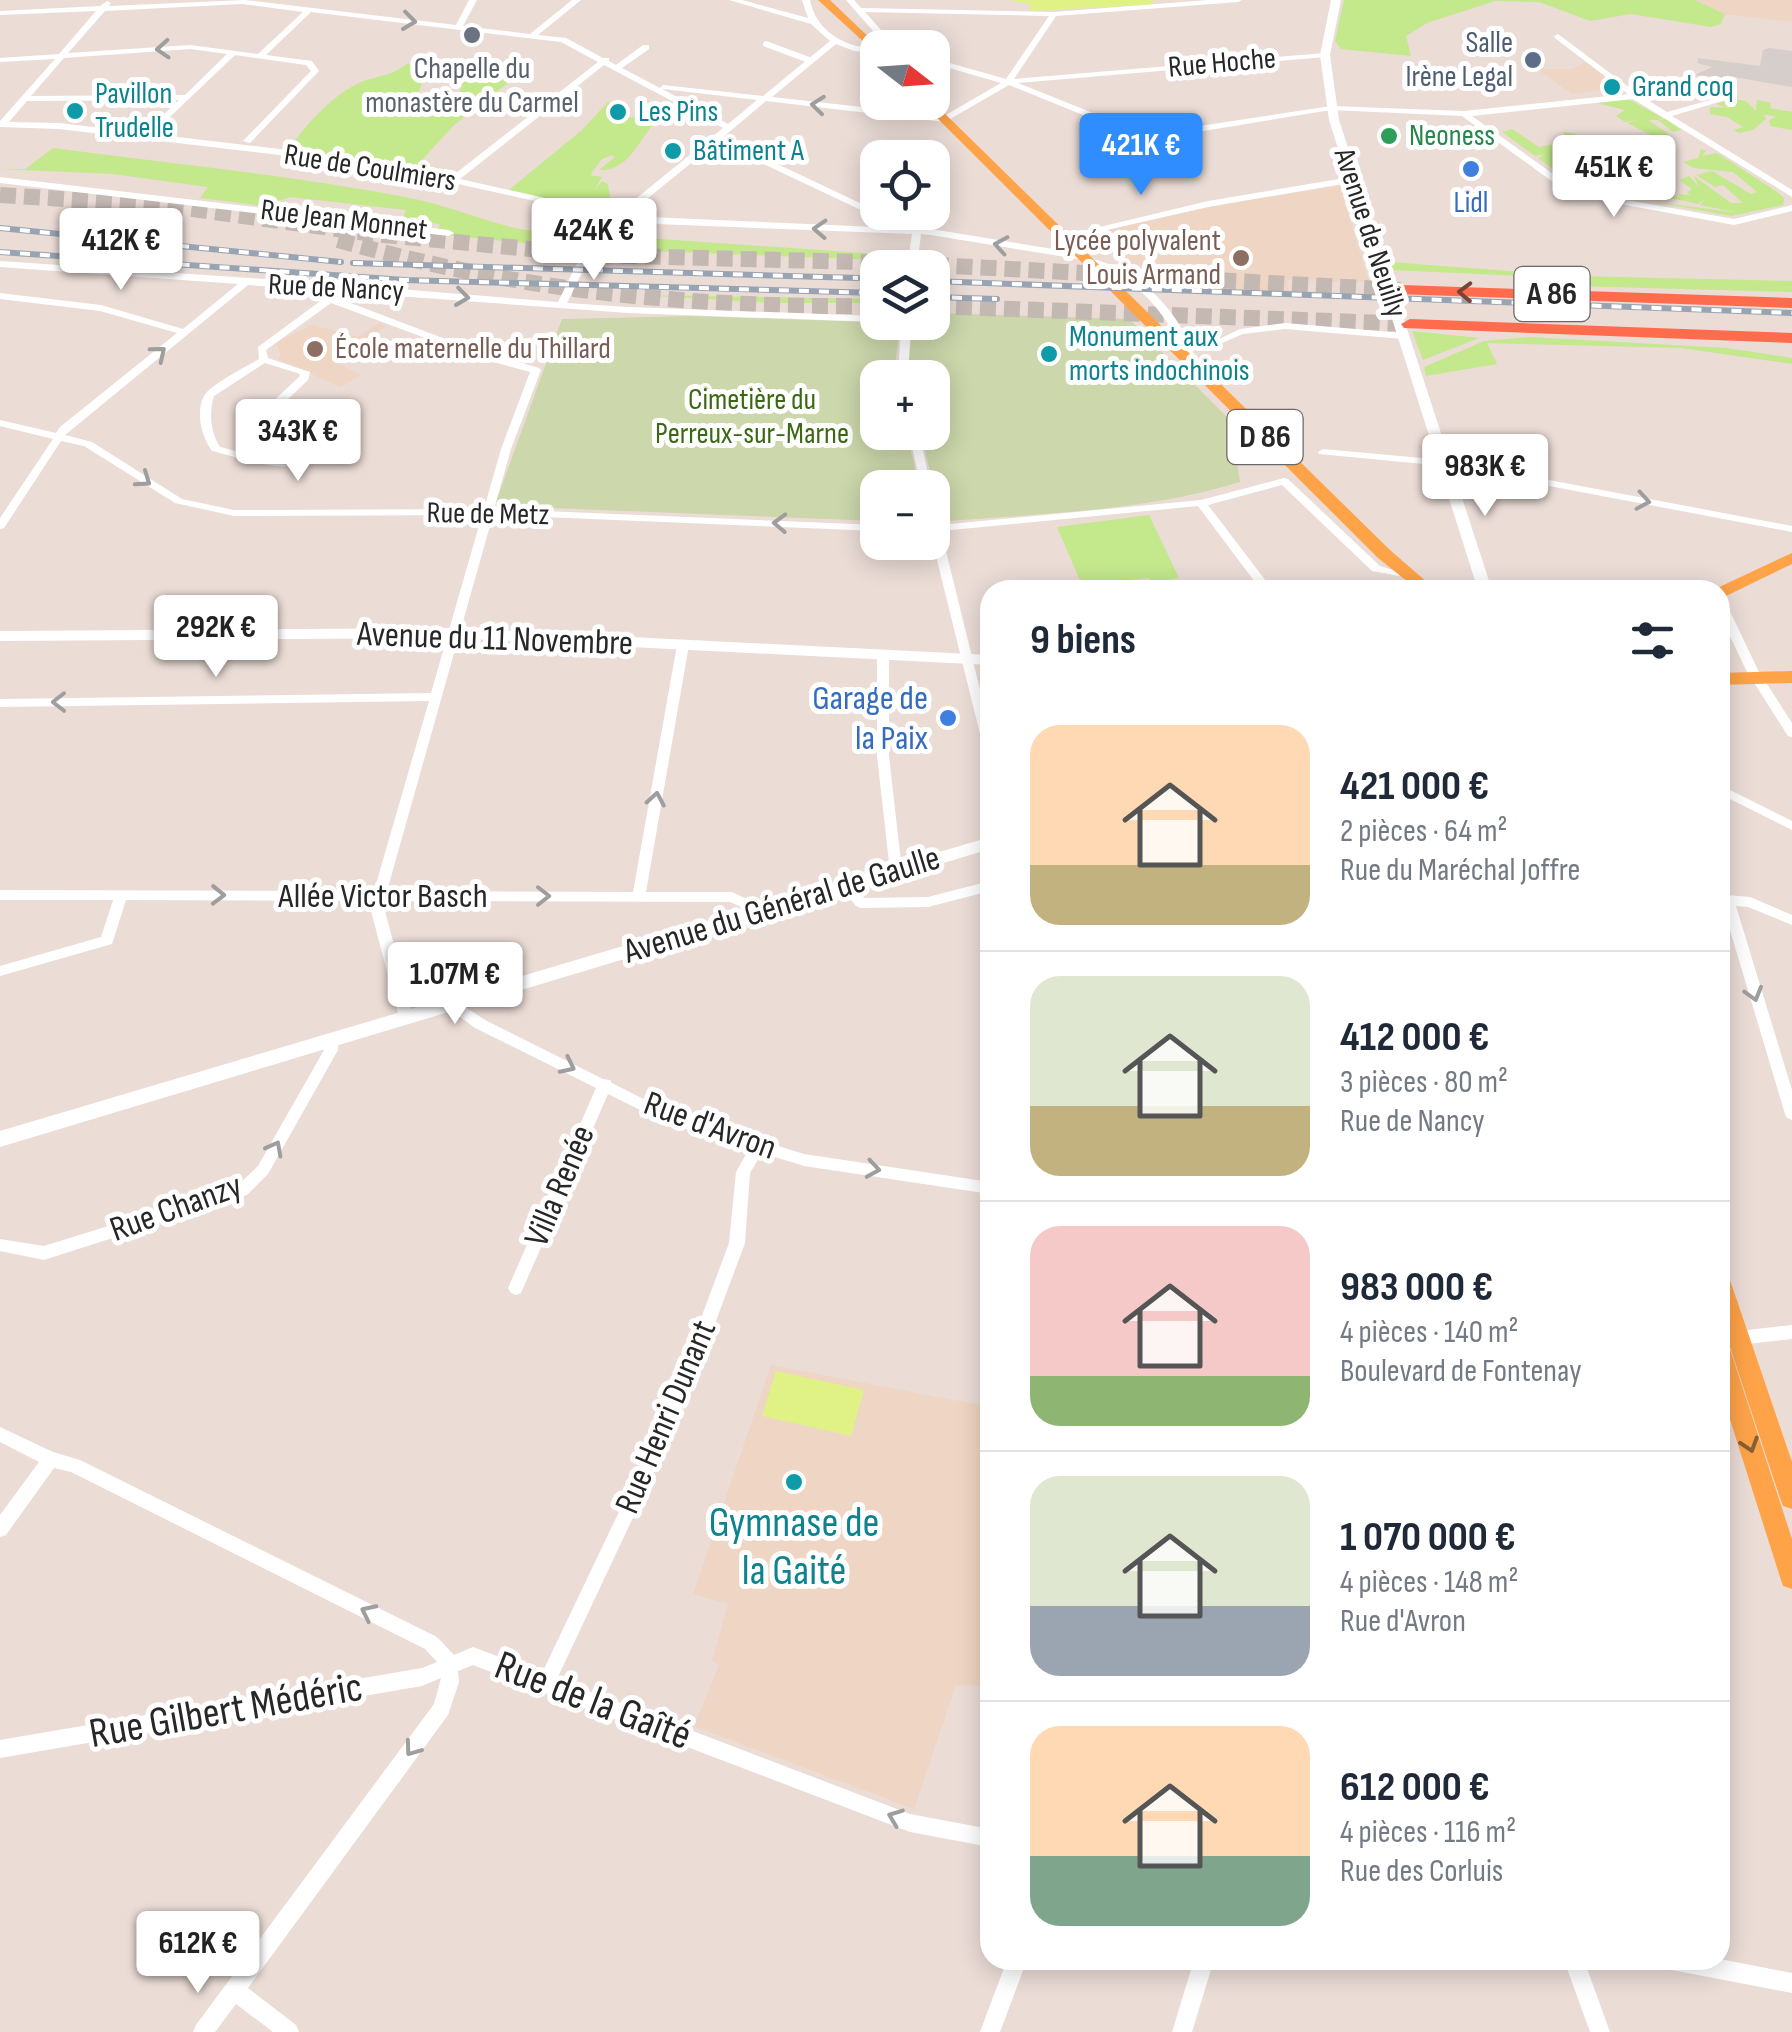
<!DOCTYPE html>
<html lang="fr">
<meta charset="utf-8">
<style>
body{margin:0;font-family:"Sofia Sans Condensed",sans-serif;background:#f6f6f7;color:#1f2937;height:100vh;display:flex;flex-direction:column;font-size:38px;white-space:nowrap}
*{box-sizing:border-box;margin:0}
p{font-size:32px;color:#747a83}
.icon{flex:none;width:55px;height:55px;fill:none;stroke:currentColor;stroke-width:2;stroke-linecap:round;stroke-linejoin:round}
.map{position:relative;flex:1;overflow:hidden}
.sheet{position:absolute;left:980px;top:580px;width:750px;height:1390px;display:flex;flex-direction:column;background:#fff;border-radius:30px;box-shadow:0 5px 25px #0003}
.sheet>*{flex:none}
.needle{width:65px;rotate:107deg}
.tools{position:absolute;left:860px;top:30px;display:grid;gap:20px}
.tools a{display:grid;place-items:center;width:90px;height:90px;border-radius:20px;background:#fff;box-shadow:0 5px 25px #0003;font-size:50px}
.price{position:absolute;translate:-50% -85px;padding:0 22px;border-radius:10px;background:#fff;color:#222;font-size:32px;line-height:65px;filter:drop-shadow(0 2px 5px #0008)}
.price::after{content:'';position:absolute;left:50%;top:60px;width:30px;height:22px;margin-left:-15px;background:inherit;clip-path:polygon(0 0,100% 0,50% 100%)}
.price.selected{background:#2f8dff;color:#fff}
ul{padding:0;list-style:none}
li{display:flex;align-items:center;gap:30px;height:250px;padding:0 50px}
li+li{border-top:2px solid #e0e1e3}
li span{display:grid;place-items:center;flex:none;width:280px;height:200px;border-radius:30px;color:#555}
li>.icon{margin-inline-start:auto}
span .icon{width:120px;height:120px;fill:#fffc;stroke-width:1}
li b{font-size:42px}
h2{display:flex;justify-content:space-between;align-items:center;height:120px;padding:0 50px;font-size:42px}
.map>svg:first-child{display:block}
</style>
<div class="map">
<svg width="1792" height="2032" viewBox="0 0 1792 2032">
<rect width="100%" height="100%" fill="#ebdcd6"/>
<g fill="#efd5c3">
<polygon points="1695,0 1792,0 1792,22 1725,14"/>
<polygon points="1586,62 1622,87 1572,94 1537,69 1572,69"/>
<polygon points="1340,186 1369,282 1287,280 1289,294 1149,287 1098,236 1100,230 1235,202"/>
<polygon points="379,323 386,326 333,361 361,375 341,387 278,359 281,355 276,342 312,325 358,337"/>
<polygon points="771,1365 990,1407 990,1686 956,1685 914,1809 694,1726 719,1665 712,1661 728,1604 693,1594"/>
</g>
<g fill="#c4e88c">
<polygon points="1344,0 1695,0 1725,14 1721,24 1711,27 1631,14 1590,21 1539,2 1495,1 1427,23 1406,36 1411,56 1341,49 1335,41"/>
<path d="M408,63L425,75L414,105L430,111L454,106L464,81L485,76L509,82L453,126L422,160V165L445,169L438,175L287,152C303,128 330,97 357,84C377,74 388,79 408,63Z"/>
<polygon points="1628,99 1663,118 1659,120 1666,119 1681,130 1673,132 1658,120 1648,120 1669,134 1650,144 1639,142 1651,135 1627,123 1637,120 1625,122 1616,116 1625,110 1597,103"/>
<polygon points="1733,99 1746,101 1756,111 1757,100 1771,103 1770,108 1792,112 1792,130 1770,126 1769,120 1776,117 1764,114 1766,119 1753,130 1739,133 1734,130 1743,127 1727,117 1710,114 1710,107 1728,108 1716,104"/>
<path d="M608,102L619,104L606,115L615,119L651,116L643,120H657C641,135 630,172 599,170L615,157L612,155L602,159L590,175L602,177L594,191L602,181L608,184L611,204L599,201L591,209L509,190L582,130Z"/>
<path d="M1512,129L1539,147L1558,143L1553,152L1561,144L1564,132L1576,134L1583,152L1607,151L1631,163L1623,165L1625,172L1657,176C1629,184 1620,160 1594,154L1609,161L1618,174L1647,185L1642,200L1621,196L1572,157L1553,162L1563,171L1560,174L1538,158L1546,154L1535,156L1502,132Z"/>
<path d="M53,148C172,164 291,175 410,198C447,205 483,221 520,229C547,235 569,224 595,230L587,241L562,247L436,234L440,224L402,220L406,210L290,197L264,206L200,198L208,187L113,174L0,169H25Z"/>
<polygon points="1701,149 1706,151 1702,156 1717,153 1776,191 1784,198 1783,205 1731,216 1655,202 1740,213 1700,205 1705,199 1698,204 1653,194 1681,197 1677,194 1690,195 1687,192 1692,189 1679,180 1689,176 1699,187 1694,176 1731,203 1743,203 1723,185 1715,187 1696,175 1712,171 1751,194 1757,192 1733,172 1693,168 1683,162 1698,158"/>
<polygon points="604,235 877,254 908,256 906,261 596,249"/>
<polygon points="1389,262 1578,276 1792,281 1792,292 1574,286 1543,277 1391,270"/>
<polygon points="640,295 877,299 878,303 773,303"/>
<polygon points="1412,331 1479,338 1423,360"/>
<polygon points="1529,337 1727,348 1792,358 1792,364 1681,348 1487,343 1497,364 1426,376 1424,367 1484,341"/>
<polygon points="1149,515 1179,578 1166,580 1170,590 1155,590 1149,578 1082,585 1057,527"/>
</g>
<g fill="#ccd7ab">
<path d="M933,313L1129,319L1249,439L1234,444L1240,482C1146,511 1047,513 948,521L941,518L921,433L932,432V378L907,375L913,323L932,322Z"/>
<polygon points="692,316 900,323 894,377 878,378 878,432 907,433 919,487 878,488 877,521 502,506 496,502 562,319"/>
</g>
<g fill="#e0f186">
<polygon points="1008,0 1155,0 1148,5 1030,11 1030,4"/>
<polygon points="776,1371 864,1390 851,1436 762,1416"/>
</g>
<polygon fill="#d6ceca" points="1769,48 1792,51 1792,87 1728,76 1726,92 1730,94 1718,97 1719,90 1706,94 1720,89 1721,77 1695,75 1712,67 1697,63 1698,58 1760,66 1763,50"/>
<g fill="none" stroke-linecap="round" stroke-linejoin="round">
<g stroke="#c4b8b3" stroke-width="16" stroke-dasharray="16 8" stroke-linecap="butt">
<polyline points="0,195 170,206 374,234 593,255 897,263 1401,290"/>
<path d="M338,240C516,291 693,308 878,306"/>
<polyline points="932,306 1410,324"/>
</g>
<polyline stroke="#fff" stroke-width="6" points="766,44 809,60"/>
<g fill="#fff" fill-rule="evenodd">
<path d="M245,0L456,25L469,0H477L463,26L530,34L572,0H581L538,35L566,38L603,58H609V61L616,65L643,45H649V49L622,68L660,88L663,85L763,96L830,41L811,24L729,0H742L808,18L802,0H810C816,32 846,48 878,49V53L854,51L836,44L772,97L944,116L1001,83L932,63V58L1006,79L1049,16L865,12L897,48H888L846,0H854L861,8L1054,12L1208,0H1242L1238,2L1056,16L1014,79L1325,53L1329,55L1325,57L1018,83L1138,131H1167L1331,106L1464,111L1628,94L1555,38L1554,36L1558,34L1638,94L1667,112L1732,94V98L1672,116L1792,190V197L1633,99L1472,116L1570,186L1587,193L1734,219L1792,205V211L1734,225L1582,197L1564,190L1462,116L1331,110L1167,137H1137L1009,85L945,122L766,101L722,138L915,229H931L1084,254L1087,255L1088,258C1141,268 1182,314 1198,365L1190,367C1169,317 1141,276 1085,263L1084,260L931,235L921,234L917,268H907L912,234L631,223L621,220L599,238L567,303L628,307L878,316V322L628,313L328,291L327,294L461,345L539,368L541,370L511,449L494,509L878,525V531L493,515L387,891L633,892L677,645L683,641L689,645L646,892H732L766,908L768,911L766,914H756L730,902L385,901V911L413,1017L411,1021H401L399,1017L371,911L372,901L126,900L112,944L0,976V966L101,937L113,900H0V890L374,891L429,701L0,707V699L431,693L482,515L234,516L175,503L84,446L61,441L4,528L0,529V518L53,439L0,426V420L56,433L60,427L177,333L100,311L0,299V293L101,305L183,329L238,284L0,267V261L324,283L558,302L590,237L612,218L381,167L59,129L0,127V121L55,59L0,62V58L59,54L96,11L0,15V11L100,6L107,1L111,3L109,6ZM242,4L303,12L258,54L190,45L68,53L105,11ZM311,12L561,42L598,62L451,177L381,161L152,134L235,55L306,65L311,71L243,141L250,143L319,71L312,61L266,55ZM190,49L227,54L185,95L31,96L64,58ZM604,65L723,128L617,214L460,179ZM662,89H663L757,100L728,124ZM179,100L144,133L59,123L9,122L27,101ZM717,142L899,228L626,216ZM248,285L318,290L317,295L323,299L258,347L259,359C246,367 211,384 204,396C195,413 202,437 212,451C241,458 301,480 325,455C326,454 333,441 333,440L328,435L264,422L308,380L310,372L268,358L266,350L331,303L479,358L530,372L501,449L484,509L234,510L182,499L92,442L65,435ZM265,363L300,374L299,377L253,420L256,426L322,441C302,476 251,454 220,447C210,431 209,413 214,396Z"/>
<polygon points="0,177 449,230 454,233 449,236 0,183"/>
<polygon points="1351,177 1355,180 1354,182 1208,207 1063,240 1058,237 1208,201"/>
<polygon points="901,322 911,322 908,378 898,378"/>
<polygon points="1285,323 1403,333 1408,336 1403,339 1285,329 1243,334 1222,343 1217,340 1240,329"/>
<polygon points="909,432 919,432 931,488 921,488"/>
<polygon points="1323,449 1444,460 1792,526 1792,532 1444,466 1319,454 1318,452"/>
<polygon points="1284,478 1288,479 1380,566 1400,572 1400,576 1372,571 1282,485 1208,505 1273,590 1261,590 1198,506 941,531 990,730 990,759 986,758 932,540 932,512 937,515 940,525 1201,500"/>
<polygon points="1720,599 1726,603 1758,670 1792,723 1792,737 1788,736 1746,670 1720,615"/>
<polygon points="883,651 889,655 889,756 902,871 896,876 890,871 877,756 877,655"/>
<polygon points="1720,785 1792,821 1792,830 1720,794"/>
<polygon points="846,881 851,883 864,898 928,897 990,881 990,891 928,907 861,908 856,906 840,886"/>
<polygon points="1728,895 1750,897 1792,915 1792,925 1748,907 1736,906 1792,1090 1792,1120 1787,1118 1785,1114 1721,900"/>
<polygon points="452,998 485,1020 603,1079 610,1080 612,1083 669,1112 804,1154 990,1182 990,1194 804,1166 762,1153 750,1173 745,1243 704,1353 662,1456 557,1679 910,1814 990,1829 990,1847 910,1832 473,1665 458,1671 459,1682 448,1715 248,1988 296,2025 299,2032 273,2032 236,2004 215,2032 193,2032 196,2025 434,1704 441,1678 422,1686 0,1758 0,1740 422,1668 437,1662 425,1649 71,1472 54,1468 6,1535 0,1537 0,1515 39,1462 0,1442 0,1427 53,1452 80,1460 437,1637 454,1655 473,1647 542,1673 649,1449 688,1353 729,1243 736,1172 749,1149 660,1120 608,1094 521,1293 516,1295 511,1293 508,1288 596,1088 475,1028 447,1007 445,1003 447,999"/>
<polygon points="332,1034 337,1035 339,1039 338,1050 268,1174 247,1195 44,1260 0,1251 0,1239 44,1246 237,1186 258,1166 324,1050 327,1035"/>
<polygon points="1792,1325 1792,1339 1739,1345 1733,1343 1731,1338 1733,1333 1739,1331"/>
<polygon points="1720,1959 1792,1973 1792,1993 1672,1970 1665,1967 1662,1960"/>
<polygon points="1007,1960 1027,1960 1000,2032 980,2032"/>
<polygon points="1194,1960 1214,1960 1192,2032 1172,2032"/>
<polygon points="1564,1960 1584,1960 1610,2032 1590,2032"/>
</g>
<g fill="#fff" fill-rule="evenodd">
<polygon points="1331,0 1341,0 1330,55 1339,120 1492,590 1478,590 1329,120 1320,55"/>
<polygon points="452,628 990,655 990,665 452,638 0,641 0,631"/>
<polygon points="990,837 990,849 0,1147 0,1131"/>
</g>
<g fill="#fea348" fill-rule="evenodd">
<polygon points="818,0 830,0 880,48 878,55"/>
<polygon points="932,101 1390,550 1436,590 1418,590 1378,558 921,102"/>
<polygon points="1792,553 1792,564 1726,596 1720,597 1720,590 1713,590"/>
<polygon points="1792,671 1792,683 1720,685 1720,673"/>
<polygon points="1720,1273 1728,1276 1731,1283 1792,1462 1792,1509 1783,1506 1780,1498 1720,1317"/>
<polygon points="1720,1342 1728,1345 1731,1352 1792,1539 1792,1589 1783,1586 1780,1577 1720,1388"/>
</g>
<g fill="#ff6b4d" fill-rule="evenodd">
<polygon points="1401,285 1792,298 1792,308 1395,294 1395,286"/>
<polygon points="1410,319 1792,333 1792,343 1404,328 1401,324"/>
</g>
<defs>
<g id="rail">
<polyline points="0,228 341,262"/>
<polyline points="0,252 405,280 878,293"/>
<polyline points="353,263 858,278"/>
<polyline points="932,281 1792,313"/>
<polyline points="932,297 997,299"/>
</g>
</defs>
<use href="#rail" stroke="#99a4b3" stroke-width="6"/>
<use href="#rail" stroke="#fff" stroke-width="4" stroke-dasharray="10" stroke-linecap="butt"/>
</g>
<defs><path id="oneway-chevron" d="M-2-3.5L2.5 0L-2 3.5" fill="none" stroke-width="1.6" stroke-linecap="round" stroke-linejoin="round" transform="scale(2.5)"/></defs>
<g stroke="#9e9e9e">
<use href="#oneway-chevron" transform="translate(409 21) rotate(7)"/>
<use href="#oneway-chevron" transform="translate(163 49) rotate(176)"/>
<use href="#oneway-chevron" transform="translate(818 105) rotate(-174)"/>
<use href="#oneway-chevron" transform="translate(820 229) rotate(-177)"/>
<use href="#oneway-chevron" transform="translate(1001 245) rotate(-170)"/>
<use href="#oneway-chevron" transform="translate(462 297) rotate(7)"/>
<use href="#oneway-chevron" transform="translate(159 353) rotate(-39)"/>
<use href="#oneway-chevron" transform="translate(144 480) rotate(35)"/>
<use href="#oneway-chevron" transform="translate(1643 501) rotate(10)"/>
<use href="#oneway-chevron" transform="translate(780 523) rotate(-178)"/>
<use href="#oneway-chevron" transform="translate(59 702) rotate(180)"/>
<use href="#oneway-chevron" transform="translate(656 799) rotate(-80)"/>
<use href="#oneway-chevron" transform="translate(218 895) rotate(1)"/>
<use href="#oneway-chevron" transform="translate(543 896)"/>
<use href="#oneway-chevron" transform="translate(1754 994) rotate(74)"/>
<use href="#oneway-chevron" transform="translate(568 1066) rotate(26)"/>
<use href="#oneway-chevron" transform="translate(275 1148) rotate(-62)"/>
<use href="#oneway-chevron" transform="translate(873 1169) rotate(9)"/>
<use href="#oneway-chevron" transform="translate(368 1612) rotate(-154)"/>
<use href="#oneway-chevron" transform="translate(412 1749) rotate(126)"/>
<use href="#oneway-chevron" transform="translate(895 1817) rotate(-159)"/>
</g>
<use stroke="#7d4236" href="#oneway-chevron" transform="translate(1465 292) rotate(-178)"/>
<use stroke="#885f36" href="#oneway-chevron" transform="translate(1750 1445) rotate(72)"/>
<circle fill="#6b7280" stroke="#fff" stroke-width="4" cx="472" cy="35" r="10"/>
<circle fill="#5c6f8a" stroke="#fff" stroke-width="4" cx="1533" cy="60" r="10"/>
<g fill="#0f9aa8" stroke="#fff" stroke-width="4">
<circle cx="1612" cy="87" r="10"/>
<circle cx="75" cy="111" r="10"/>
<circle cx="618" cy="112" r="10"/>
<circle cx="673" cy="151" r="10"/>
<circle cx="1049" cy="354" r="10"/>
<circle cx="794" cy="1482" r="10"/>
</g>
<circle fill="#2e9e5b" stroke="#fff" stroke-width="4" cx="1389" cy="136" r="10"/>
<g fill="#3f7fe0" stroke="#fff" stroke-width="4">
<circle cx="1471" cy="169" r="10"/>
<circle cx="948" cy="718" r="10"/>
</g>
<g fill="#8d6e63" stroke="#fff" stroke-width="4">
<circle cx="1241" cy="258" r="10"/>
<circle cx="315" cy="349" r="10"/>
</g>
<g text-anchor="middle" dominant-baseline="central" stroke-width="10" stroke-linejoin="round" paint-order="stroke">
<g font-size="30" fill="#4e5e75" stroke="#fff" text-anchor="end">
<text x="1513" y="43">Salle<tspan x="1513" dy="34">Irène Legal</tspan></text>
</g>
<g font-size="30" fill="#272727" stroke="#fff">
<text transform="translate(1222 63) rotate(-5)">Rue Hoche</text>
<text transform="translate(370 168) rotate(9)">Rue de Coulmiers</text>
<text transform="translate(344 220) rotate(7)">Rue Jean Monnet</text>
<text transform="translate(1370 233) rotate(72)">Avenue de Neuilly</text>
<text transform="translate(336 288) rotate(3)">Rue de Nancy</text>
<text transform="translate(488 514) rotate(1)">Rue de Metz</text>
</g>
<g font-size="30" fill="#5b616d" stroke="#fff">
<text x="472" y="69">Chapelle du<tspan x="472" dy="34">monastère du Carmel</tspan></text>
</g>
<g font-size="30" fill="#0d838f" stroke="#fff" text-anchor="start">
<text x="1632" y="87">Grand coq</text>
<text x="95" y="94">Pavillon<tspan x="95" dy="34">Trudelle</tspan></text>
<text x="638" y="112">Les Pins</text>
<text x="693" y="151">Bâtiment A</text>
<text x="1069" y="337">Monument aux<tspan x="1069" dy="34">morts indochinois</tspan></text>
</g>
<g font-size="30" fill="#27864d" stroke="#fff" text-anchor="start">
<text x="1409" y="136">Neoness</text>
</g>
<g font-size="30" fill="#366cbe" stroke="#fff">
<text x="1471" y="203">Lidl</text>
</g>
<g font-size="30" fill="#785e54" stroke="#fff" text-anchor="end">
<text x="1221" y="241">Lycée polyvalent<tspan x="1221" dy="34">Louis Armand</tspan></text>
<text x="335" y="349" text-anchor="start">École maternelle du Thillard</text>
</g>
<g font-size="30" fill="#3b6812" stroke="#fff">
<text x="752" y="400">Cimetière du<tspan x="752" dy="34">Perreux-sur-Marne</tspan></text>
</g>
<g fill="#fff" stroke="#686868" stroke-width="2.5">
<rect x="1514.5" y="267" width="75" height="54" rx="8"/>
<rect x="1227.5" y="410" width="75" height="54" rx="8"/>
</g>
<g font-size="32" font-weight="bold" fill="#272727">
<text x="1552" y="294">A 86</text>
<text x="1265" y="437">D 86</text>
</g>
<g font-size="35" fill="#272727" stroke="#fff">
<text transform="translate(495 639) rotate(2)">Avenue du 11 Novembre</text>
<text x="383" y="896">Allée Victor Basch</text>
<text transform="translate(782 905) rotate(-17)">Avenue du Général de Gaulle</text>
<text transform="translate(710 1126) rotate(20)">Rue d'Avron</text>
<text transform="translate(560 1186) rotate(-67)">Villa Renée</text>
<text transform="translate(176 1208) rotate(-20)">Rue Chanzy</text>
<text transform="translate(666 1417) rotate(-67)">Rue Henri Dunant</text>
</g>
<g font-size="35" fill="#366cbe" stroke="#fff" text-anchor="end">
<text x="928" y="698">Garage de<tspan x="928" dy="40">la Paix</tspan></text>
</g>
<g font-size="42" fill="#0d838f" stroke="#fff">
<text x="794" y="1523">Gymnase de<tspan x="794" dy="48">la Gaité</tspan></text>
</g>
<g font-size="42" fill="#272727" stroke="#fff">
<text transform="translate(593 1701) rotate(21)">Rue de la Gaîté</text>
<text transform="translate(226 1711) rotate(-10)">Rue Gilbert Médéric</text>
</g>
</g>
</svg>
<div class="tools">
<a><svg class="needle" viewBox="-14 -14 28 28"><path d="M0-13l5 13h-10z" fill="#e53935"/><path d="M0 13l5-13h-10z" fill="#747a83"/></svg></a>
<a><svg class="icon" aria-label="locate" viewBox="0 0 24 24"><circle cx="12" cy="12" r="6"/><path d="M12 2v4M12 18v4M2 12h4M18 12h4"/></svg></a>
<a><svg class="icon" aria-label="layers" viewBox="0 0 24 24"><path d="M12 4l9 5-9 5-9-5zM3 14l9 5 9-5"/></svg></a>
<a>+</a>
<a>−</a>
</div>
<b class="price selected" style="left:1141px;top:198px">421K €</b>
<b class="price" style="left:1614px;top:220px">451K €</b>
<b class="price" style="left:594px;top:283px">424K €</b>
<b class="price" style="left:121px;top:293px">412K €</b>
<b class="price" style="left:298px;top:484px">343K €</b>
<b class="price" style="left:1485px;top:519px">983K €</b>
<b class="price" style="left:216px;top:680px">292K €</b>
<b class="price" style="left:455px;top:1027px">1.07M €</b>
<b class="price" style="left:198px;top:1996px">612K €</b>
<section class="sheet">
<h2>9 biens<svg class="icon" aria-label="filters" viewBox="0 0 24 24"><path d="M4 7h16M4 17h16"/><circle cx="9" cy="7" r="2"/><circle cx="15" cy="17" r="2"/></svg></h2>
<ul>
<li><span style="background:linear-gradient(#ffd9b3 70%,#c2b280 0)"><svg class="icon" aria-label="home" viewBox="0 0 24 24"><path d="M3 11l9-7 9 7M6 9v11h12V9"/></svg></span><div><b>421 000 €</b><p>2 pièces · 64 m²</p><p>Rue du Maréchal Joffre</p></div></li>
<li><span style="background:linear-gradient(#dfe7d0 65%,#c2b280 0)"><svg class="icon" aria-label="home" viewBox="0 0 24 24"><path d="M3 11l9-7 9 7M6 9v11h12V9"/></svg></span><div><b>412 000 €</b><p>3 pièces · 80 m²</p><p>Rue de Nancy</p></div></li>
<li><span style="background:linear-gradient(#f6c9c9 75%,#8fb573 0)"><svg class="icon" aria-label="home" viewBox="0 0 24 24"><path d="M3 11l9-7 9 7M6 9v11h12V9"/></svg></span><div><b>983 000 €</b><p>4 pièces · 140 m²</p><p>Boulevard de Fontenay</p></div></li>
<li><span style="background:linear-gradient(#dfe7d0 65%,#9aa5b1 0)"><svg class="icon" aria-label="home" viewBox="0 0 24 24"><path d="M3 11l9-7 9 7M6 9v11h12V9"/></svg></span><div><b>1 070 000 €</b><p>4 pièces · 148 m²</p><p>Rue d'Avron</p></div></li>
<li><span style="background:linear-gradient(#ffd9b3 65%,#7fa58c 0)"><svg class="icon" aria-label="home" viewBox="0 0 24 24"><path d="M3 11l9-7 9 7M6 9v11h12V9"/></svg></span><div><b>612 000 €</b><p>4 pièces · 116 m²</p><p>Rue des Corluis</p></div></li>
</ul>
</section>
</div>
